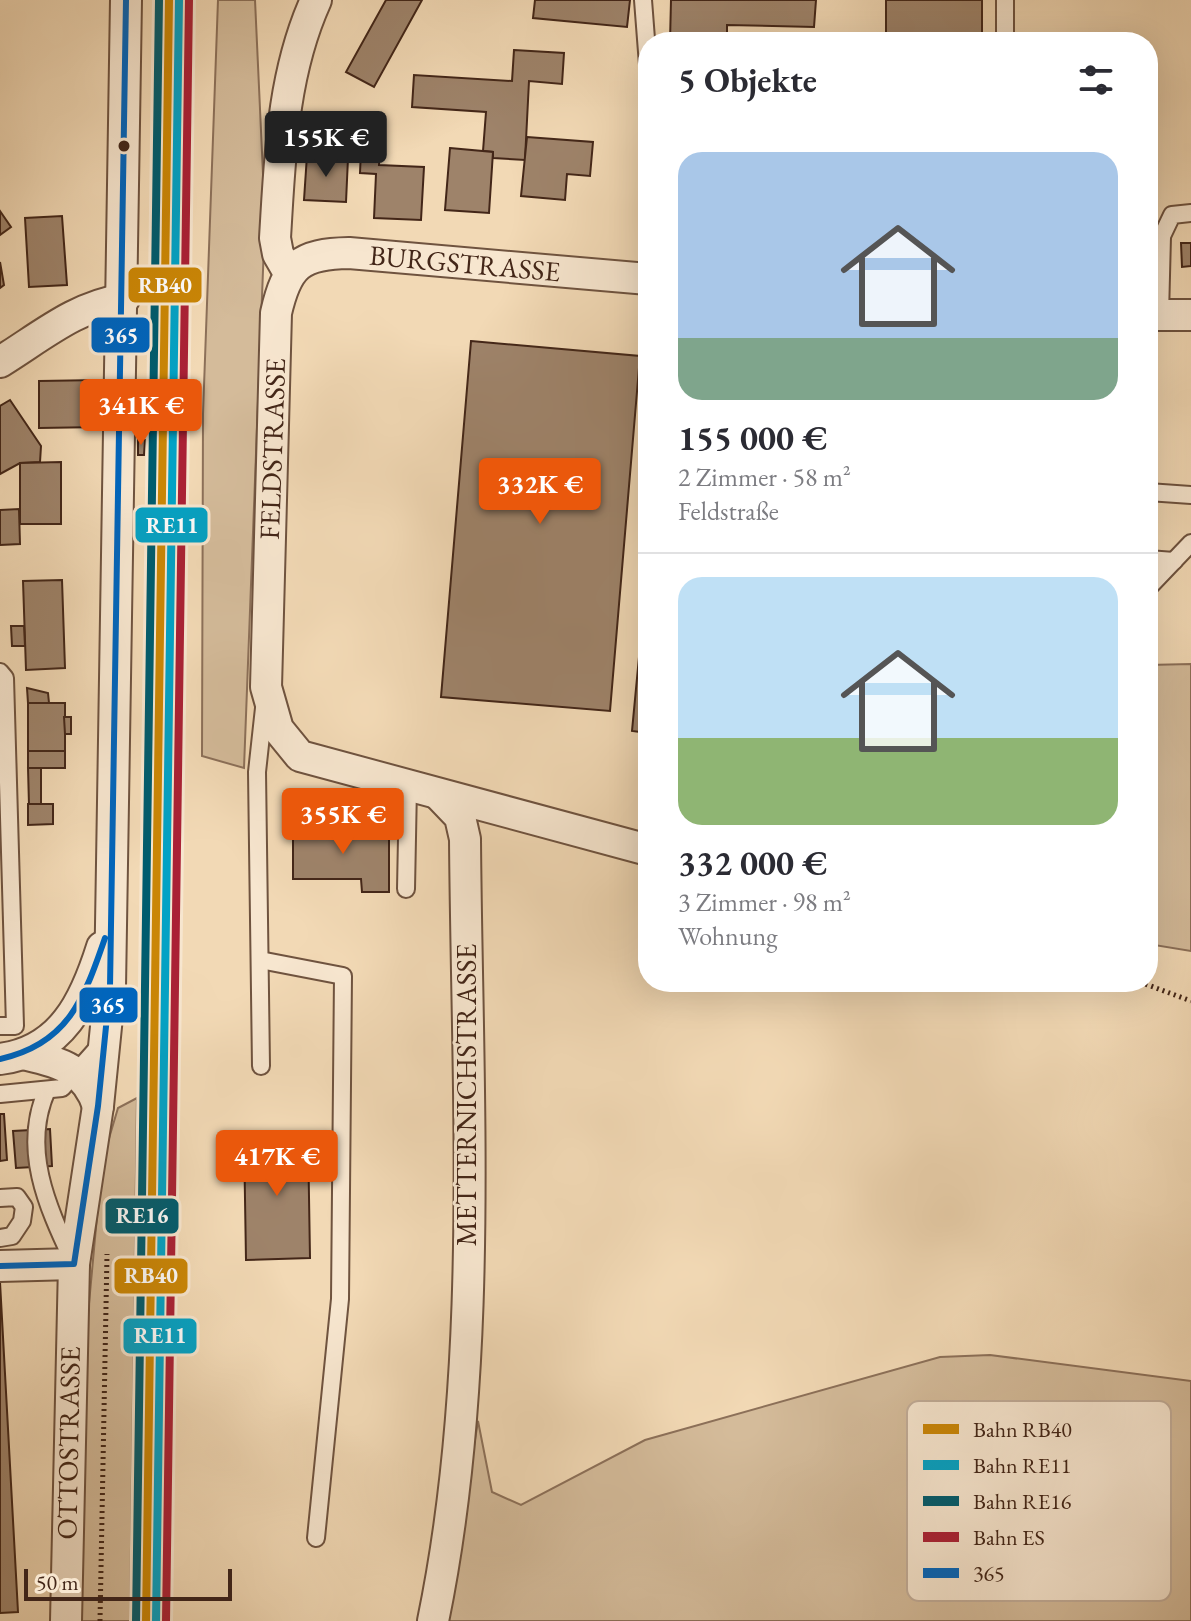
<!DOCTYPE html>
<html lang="de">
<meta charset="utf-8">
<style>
body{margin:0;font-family:"EB Garamond",serif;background:#f7f7f7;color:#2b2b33;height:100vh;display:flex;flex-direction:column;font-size:30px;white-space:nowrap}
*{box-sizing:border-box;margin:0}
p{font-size:26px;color:#7c7c81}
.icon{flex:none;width:44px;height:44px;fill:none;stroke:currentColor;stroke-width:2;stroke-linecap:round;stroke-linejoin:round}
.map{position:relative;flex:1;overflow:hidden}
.details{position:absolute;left:638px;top:32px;width:520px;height:960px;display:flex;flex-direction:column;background:#fff;border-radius:32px;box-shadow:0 8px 32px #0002}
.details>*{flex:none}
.scale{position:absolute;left:24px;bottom:20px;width:208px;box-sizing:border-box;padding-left:8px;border:4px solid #432618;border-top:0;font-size:22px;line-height:28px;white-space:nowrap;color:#432618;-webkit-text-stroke:6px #f7e6cf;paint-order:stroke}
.price{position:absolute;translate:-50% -68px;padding:0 18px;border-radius:8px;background:#ea580c;color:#fff;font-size:26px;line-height:52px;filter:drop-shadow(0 2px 4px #0008)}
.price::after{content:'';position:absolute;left:50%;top:48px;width:24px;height:18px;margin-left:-12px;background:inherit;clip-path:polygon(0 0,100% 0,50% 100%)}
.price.selected{background:#222;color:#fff}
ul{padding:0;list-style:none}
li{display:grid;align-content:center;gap:16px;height:424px;padding:0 40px}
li+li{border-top:2px solid #e1e1e2}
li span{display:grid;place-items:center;height:248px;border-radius:24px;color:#555}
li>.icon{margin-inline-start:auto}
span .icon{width:144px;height:144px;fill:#fffc;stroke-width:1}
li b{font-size:34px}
h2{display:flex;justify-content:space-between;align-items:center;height:96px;padding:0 40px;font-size:34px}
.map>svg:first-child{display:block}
</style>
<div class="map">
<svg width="1191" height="1621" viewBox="0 0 1191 1621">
<rect width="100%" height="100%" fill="#f2d9b5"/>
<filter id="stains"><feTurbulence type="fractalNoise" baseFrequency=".0025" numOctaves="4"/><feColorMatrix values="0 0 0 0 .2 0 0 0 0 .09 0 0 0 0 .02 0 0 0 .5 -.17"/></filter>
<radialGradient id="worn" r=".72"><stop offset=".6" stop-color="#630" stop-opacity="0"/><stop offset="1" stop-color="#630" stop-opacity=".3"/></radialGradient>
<g fill="#d4bb9a" stroke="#8c7059" stroke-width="2">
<polygon points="218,0 255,0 265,218 244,768 202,756 203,414"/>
<polygon points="1191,664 1191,951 1148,944 1148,665"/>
<polygon points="137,1098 130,1621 81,1621 83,1369 102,1162 118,1108"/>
<polygon points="990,1355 1191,1381 1191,1621 440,1621 456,1558 478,1421 492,1492 521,1505 645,1440 940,1357"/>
</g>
<g fill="#9e836a" stroke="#432618" stroke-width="2">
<polygon points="386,0 422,0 374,87 346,72"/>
<polygon points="535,0 630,0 627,27 533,18"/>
<polygon points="671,0 816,0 814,27 727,25 727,42 670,42"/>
<rect x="886" y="0" width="96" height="42"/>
<polygon points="514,50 564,53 562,84 529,81 525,160 493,158 493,152 483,151 486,112 412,107 414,75 512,81"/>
<polygon points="527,137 593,142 590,176 567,174 565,200 521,196"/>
<polygon points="450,148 493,152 489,213 445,210"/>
<polygon points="361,150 380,151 379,165 424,167 421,220 374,218 376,174 360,173"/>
<polygon points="307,155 348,158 346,202 304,200"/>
<polygon points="0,211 11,227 0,235"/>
<polygon points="62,216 67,285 29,287 25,218"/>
<polygon points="1181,243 1191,243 1191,266 1182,267"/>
<polygon points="0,262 4,285 0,288"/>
<polygon points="471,341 640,356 610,711 441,697"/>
<polygon points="100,380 101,427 39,428 39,381"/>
<polygon points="10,400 41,446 40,462 20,463 0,474 0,406"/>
<polygon points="138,440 145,440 144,455 138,455"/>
<polygon points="61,462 61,524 20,524 20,463"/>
<polygon points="19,509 20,544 0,545 0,510"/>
<polygon points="648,562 648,733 632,731"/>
<polygon points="62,580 65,668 26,670 23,581"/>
<polygon points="11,626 24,626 25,646 12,646"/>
<polygon points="27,688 48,693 49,703 28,703"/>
<rect x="28" y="703" width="37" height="48"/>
<polygon points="64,717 71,717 71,734 65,734"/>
<rect x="28" y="751" width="37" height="17"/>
<polygon points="28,768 41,768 41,804 29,805"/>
<polygon points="28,804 53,804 53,824 28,825"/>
<polygon points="293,828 389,828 389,892 362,892 361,879 293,879"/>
<polygon points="0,1114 4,1114 7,1160 0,1161"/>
<polygon points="50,1129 52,1166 16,1168 13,1131"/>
<polygon points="308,1136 310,1258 246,1260 244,1137"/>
<polygon points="0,1282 18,1612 0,1613"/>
</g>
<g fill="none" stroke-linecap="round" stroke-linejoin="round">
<defs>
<g id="service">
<polyline points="643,0 648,65"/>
<polyline points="1005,42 1005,0"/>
<polyline points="1148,247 1162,236 1172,215 1191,213"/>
<polyline points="1160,315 1162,236"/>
<polyline points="1148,492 1191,495"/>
<polyline points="1148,559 1174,561"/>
<polyline points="1148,588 1191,543"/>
<polyline points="0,672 5,678 15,1026 0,1026"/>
<polyline points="406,889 408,786"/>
<polyline points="260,960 343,976 340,1299 316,1538"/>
<polyline points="261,1066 257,772 264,708"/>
<path d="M47,1090C21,1148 47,1206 72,1259"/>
<polyline points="0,1094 62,1088 102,1043"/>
<polyline points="0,1198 17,1197 24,1207 22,1221 12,1236 0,1238"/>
</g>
<g id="minor">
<path d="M289,273L278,254L275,238C280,157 282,75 316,0"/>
<path d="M648,279L349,253C300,254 287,265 276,313L266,687L278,729L300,756L648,850"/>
<polyline points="1148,315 1191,315"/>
<path d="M0,362C42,336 75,307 124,299"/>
<path d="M27,1055C62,1063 86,1070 98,1106"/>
<path d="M0,1059C62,1051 85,1001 102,947"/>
<polyline points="0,1266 74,1264"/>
<polyline points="66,1621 74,1264 98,1106 110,987 126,0"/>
<path d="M433,1621C485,1370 467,1095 465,839L460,817L438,794"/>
</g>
</defs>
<use href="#service" stroke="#6f533f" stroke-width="20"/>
<use href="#minor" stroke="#6f533f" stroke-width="34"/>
<g stroke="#432618" stroke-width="5" stroke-dasharray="2 4" stroke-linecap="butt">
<polyline points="1140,982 1191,1001"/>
<polyline points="100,1621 107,1254"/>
</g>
<use href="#service" stroke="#f7e6cf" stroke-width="16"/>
<use href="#minor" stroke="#f7e6cf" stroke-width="30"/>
<defs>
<g id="bus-1">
<path d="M0,1059C68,1044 84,999 105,938"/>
<polyline points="0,1266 74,1264 98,1106 110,987 126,0"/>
</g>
</defs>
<use href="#bus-1" stroke="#f7e6cf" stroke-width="12"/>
<use href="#bus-1" stroke="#0065bd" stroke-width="6"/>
<defs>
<polyline id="rail-1" points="146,1621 169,0"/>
<polyline id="rail-2" points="156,1621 179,0"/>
<polyline id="rail-3" points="136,1621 159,0"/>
<polyline id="rail-4" points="166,1621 189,0"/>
</defs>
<use href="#rail-1" stroke="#f7e6cf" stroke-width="14"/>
<use href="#rail-2" stroke="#f7e6cf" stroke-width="14"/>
<use href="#rail-3" stroke="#f7e6cf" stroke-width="14"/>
<use href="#rail-4" stroke="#f7e6cf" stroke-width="14"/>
<use href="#rail-1" stroke="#ca8606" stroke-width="8"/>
<use href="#rail-2" stroke="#03a2c5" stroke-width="8"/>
<use href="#rail-3" stroke="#005c6e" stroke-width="8"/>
<use href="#rail-4" stroke="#aa2135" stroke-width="8"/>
</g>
<circle fill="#432618" stroke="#f7e6cf" stroke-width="3" cx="124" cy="146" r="7"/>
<g text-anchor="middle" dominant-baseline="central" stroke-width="6" stroke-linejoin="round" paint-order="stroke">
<g font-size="28" fill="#432618" stroke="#f7e6cf">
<text transform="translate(465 263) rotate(5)">BURGSTRASSE</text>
<text transform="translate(272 449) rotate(-88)">FELDSTRASSE</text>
<text transform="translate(466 1095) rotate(-90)">METTERNICHSTRASSE</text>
<text transform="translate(68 1443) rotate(-89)">OTTOSTRASSE</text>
</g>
</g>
<rect x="907" y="1401" width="264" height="200" rx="12" fill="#f7e6cf" stroke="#c1ac98" stroke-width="2"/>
<rect x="923" y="1424" width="36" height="10" fill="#ca8606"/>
<rect x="923" y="1460" width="36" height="10" fill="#03a2c5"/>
<rect x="923" y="1496" width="36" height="10" fill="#005c6e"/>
<rect x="923" y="1532" width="36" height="10" fill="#aa2135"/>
<rect x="923" y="1568" width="36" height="10" fill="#0065bd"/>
<g font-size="22" fill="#432618">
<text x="973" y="1437">Bahn RB40</text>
<text x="973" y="1473">Bahn RE11</text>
<text x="973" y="1509">Bahn RE16</text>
<text x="973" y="1545">Bahn ES</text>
<text x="973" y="1581">365</text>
</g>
<g stroke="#f7e6cf" stroke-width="3">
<rect x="127" y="266" width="76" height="38" rx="8" fill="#ca8606"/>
<rect x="90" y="316" width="61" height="38" rx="8" fill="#0065bd"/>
<rect x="134" y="506" width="75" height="38" rx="8" fill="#03a2c5"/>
<rect x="78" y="986" width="61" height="38" rx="8" fill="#0065bd"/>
<rect x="104" y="1197" width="76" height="38" rx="8" fill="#005c6e"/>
<rect x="113" y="1257" width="76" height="38" rx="8" fill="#ca8606"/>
<rect x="122" y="1317" width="76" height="38" rx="8" fill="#03a2c5"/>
</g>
<g font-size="22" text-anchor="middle" font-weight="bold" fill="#fff">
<text x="165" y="293">RB40</text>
<text x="121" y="343">365</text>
<text x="172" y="533">RE11</text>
<text x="108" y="1013">365</text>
<text x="142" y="1223">RE16</text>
<text x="151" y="1283">RB40</text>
<text x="160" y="1343">RE11</text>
</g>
<rect width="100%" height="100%" filter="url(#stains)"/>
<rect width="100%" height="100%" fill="url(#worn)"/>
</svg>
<div class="scale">50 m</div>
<b class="price selected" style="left:326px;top:179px">155K €</b>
<b class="price" style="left:141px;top:447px">341K €</b>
<b class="price" style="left:540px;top:526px">332K €</b>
<b class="price" style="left:343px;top:856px">355K €</b>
<b class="price" style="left:277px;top:1198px">417K €</b>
<section class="details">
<h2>5 Objekte<svg class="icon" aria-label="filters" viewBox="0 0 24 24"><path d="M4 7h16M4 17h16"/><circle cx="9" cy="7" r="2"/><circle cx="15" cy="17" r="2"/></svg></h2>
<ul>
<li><span style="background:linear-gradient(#a9c7e8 75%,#7fa58c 0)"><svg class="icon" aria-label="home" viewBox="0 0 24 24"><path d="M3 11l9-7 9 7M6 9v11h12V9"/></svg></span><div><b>155 000 €</b><p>2 Zimmer · 58 m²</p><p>Feldstraße</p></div></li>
<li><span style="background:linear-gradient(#bfe0f5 65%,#8fb573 0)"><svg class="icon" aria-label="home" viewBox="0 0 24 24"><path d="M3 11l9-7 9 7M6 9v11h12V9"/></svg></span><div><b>332 000 €</b><p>3 Zimmer · 98 m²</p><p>Wohnung</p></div></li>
</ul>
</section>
</div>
